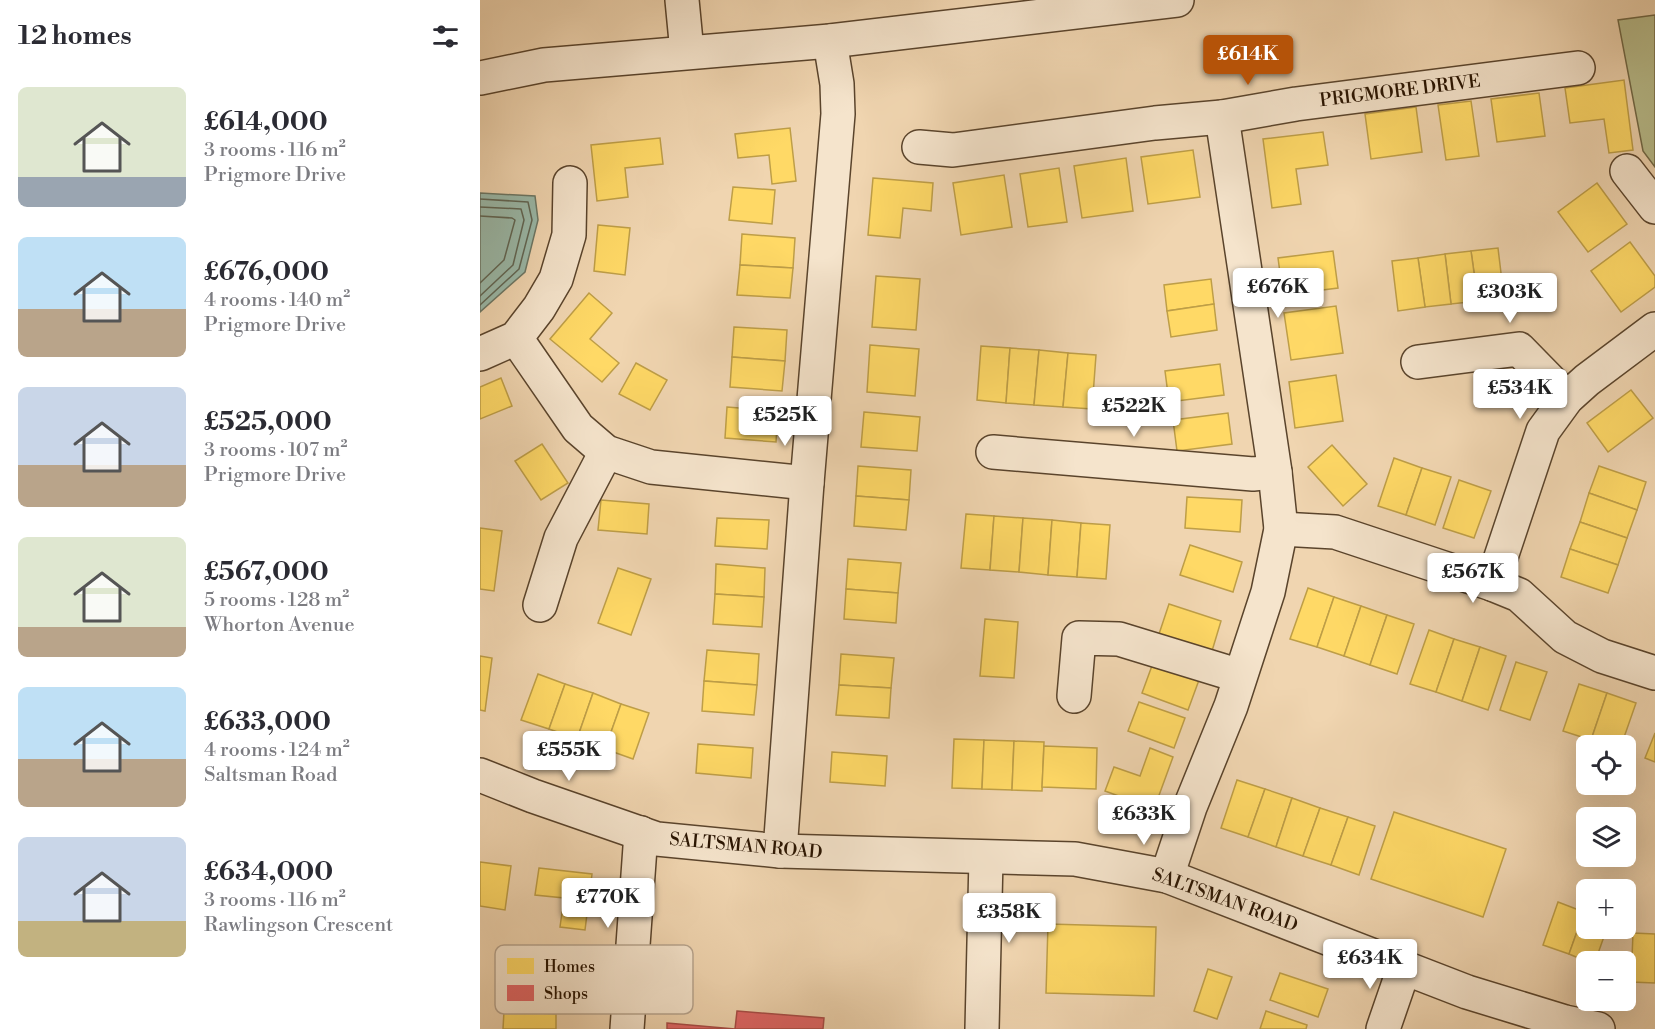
<!DOCTYPE html>
<meta charset="utf-8">
<style>
body{margin:0;font-family:"Libre Bodoni",serif;background:#f2f2f3;color:#2b2b33;height:100vh;display:flex;flex-direction:column;font-size:22px;white-space:nowrap}
*{box-sizing:border-box;margin:0}
p{font-size:20px;color:#7c7c81}
.icon{flex:none;width:33px;height:33px;fill:none;stroke:currentColor;stroke-width:2;stroke-linecap:round;stroke-linejoin:round}
.map{position:relative;flex:1;overflow:hidden}
.panel{display:flex;flex-direction:column;background:#fff;width:480px}
.panel>*{flex:none}
.buttons{position:absolute;left:1096px;top:735px;display:grid;gap:12px}
.buttons a{display:grid;place-items:center;width:60px;height:60px;border-radius:9px;background:#fff;box-shadow:0 6px 24px #0002;font-size:30px}
.price{position:absolute;translate:-50% -51px;padding:0 14px;border-radius:6px;background:#fff;color:#222;font-size:20px;line-height:39px;filter:drop-shadow(0 2px 3px #0008)}
.price::after{content:'';position:absolute;left:50%;top:36px;width:18px;height:14px;margin-left:-9px;background:inherit;clip-path:polygon(0 0,100% 0,50% 100%)}
.price.selected{background:#b45309;color:#fff}
ul{padding:0;list-style:none}
li{display:flex;align-items:center;gap:18px;height:150px;padding:0 18px}
li span{display:grid;place-items:center;flex:none;width:168px;height:120px;border-radius:9px;color:#555}
li>.icon{margin-inline-start:auto}
span .icon{width:72px;height:72px;fill:#fffc;stroke-width:1}
li b{font-size:26px}
h2{display:flex;justify-content:space-between;align-items:center;height:72px;padding:0 18px;font-size:26px}
main{display:flex;flex:1;min-height:0}
.map>svg:first-child{display:block}
</style>
<main>
<section class="panel">
<h2>12 homes<svg class="icon" aria-label="filters" viewBox="0 0 24 24"><path d="M4 7h16M4 17h16"/><circle cx="9" cy="7" r="2"/><circle cx="15" cy="17" r="2"/></svg></h2>
<ul>
<li><span style="background:linear-gradient(#dfe7d0 75%,#9aa5b1 0)"><svg class="icon" aria-label="home" viewBox="0 0 24 24"><path d="M3 11l9-7 9 7M6 9v11h12V9"/></svg></span><div><b>£614,000</b><p>3 rooms · 116 m²</p><p>Prigmore Drive</p></div></li>
<li><span style="background:linear-gradient(#bfe0f5 60%,#b9a48a 0)"><svg class="icon" aria-label="home" viewBox="0 0 24 24"><path d="M3 11l9-7 9 7M6 9v11h12V9"/></svg></span><div><b>£676,000</b><p>4 rooms · 140 m²</p><p>Prigmore Drive</p></div></li>
<li><span style="background:linear-gradient(#c9d6e8 65%,#b9a48a 0)"><svg class="icon" aria-label="home" viewBox="0 0 24 24"><path d="M3 11l9-7 9 7M6 9v11h12V9"/></svg></span><div><b>£525,000</b><p>3 rooms · 107 m²</p><p>Prigmore Drive</p></div></li>
<li><span style="background:linear-gradient(#dfe7d0 75%,#b9a48a 0)"><svg class="icon" aria-label="home" viewBox="0 0 24 24"><path d="M3 11l9-7 9 7M6 9v11h12V9"/></svg></span><div><b>£567,000</b><p>5 rooms · 128 m²</p><p>Whorton Avenue</p></div></li>
<li><span style="background:linear-gradient(#bfe0f5 60%,#b9a48a 0)"><svg class="icon" aria-label="home" viewBox="0 0 24 24"><path d="M3 11l9-7 9 7M6 9v11h12V9"/></svg></span><div><b>£633,000</b><p>4 rooms · 124 m²</p><p>Saltsman Road</p></div></li>
<li><span style="background:linear-gradient(#c9d6e8 70%,#c2b280 0)"><svg class="icon" aria-label="home" viewBox="0 0 24 24"><path d="M3 11l9-7 9 7M6 9v11h12V9"/></svg></span><div><b>£634,000</b><p>3 rooms · 116 m²</p><p>Rawlingson Crescent</p></div></li>
</ul>
</section>
<div class="map">
<svg width="1175" height="1029" viewBox="0 0 1175 1029">
<rect width="100%" height="100%" fill="#f0d5b0"/>
<filter id="stains"><feTurbulence type="fractalNoise" baseFrequency=".00333" numOctaves="4"/><feColorMatrix values="0 0 0 0 .2 0 0 0 0 .09 0 0 0 0 .02 0 0 0 .5 -.17"/></filter>
<radialGradient id="worn" r=".72"><stop offset=".6" stop-color="#630" stop-opacity="0"/><stop offset="1" stop-color="#630" stop-opacity=".3"/></radialGradient>
<polygon fill="#b8bd8c" stroke="#706846" stroke-width="1.5" points="1175,15 1175,167 1163,151 1138,20"/>
<polygon fill="#9ab9a9" stroke="#6c7765" stroke-width="1.5" points="0,193 55,196 58,220 45,272 0,312"/>
<g fill="#ffd966" stroke="#be9e47" stroke-width="1.5">
<polygon points="1144,80 1153,150 1129,153 1124,119 1090,123 1085,88"/>
<polygon points="1059,93 1065,136 1017,142 1011,99"/>
<polygon points="991,101 999,156 966,160 958,105"/>
<polygon points="936,107 942,152 891,159 885,114"/>
<polygon points="310,128 316,181 292,184 289,155 258,158 255,134"/>
<polygon points="843,132 848,165 816,169 821,204 792,208 783,139"/>
<polygon points="180,138 183,164 145,168 148,197 117,201 111,145"/>
<polygon points="713,150 720,197 668,204 661,157"/>
<polygon points="646,158 653,211 602,218 594,166"/>
<polygon points="579,168 587,222 548,227 540,174"/>
<polygon points="524,175 532,227 481,235 473,183"/>
<polygon points="393,178 453,183 451,211 423,208 420,238 388,235"/>
<polygon points="1117,183 1147,224 1108,252 1078,212"/>
<polygon points="253,187 295,190 292,224 249,220"/>
<polygon points="118,225 150,228 145,275 114,271"/>
<polygon points="262,234 315,238 313,268 260,265"/>
<polygon points="1150,242 1175,276 1175,287 1141,312 1111,271"/>
<polygon points="1018,248 1024,298 998,301 991,251"/>
<polygon points="853,251 858,288 803,295 798,258"/>
<polygon points="991,251 998,301 971,304 965,254"/>
<polygon points="965,254 971,304 945,307 938,258"/>
<polygon points="938,258 945,307 918,311 912,261"/>
<polygon points="260,265 313,268 310,298 257,295"/>
<polygon points="396,276 440,279 436,330 392,327"/>
<polygon points="731,279 734,304 687,311 684,285"/>
<polygon points="109,293 132,313 110,339 139,363 122,382 70,339"/>
<polygon points="734,304 737,330 691,337 687,311"/>
<polygon points="856,306 863,353 811,360 804,313"/>
<polygon points="254,327 307,330 305,361 252,357"/>
<polygon points="390,345 439,349 435,396 387,392"/>
<polygon points="501,346 530,348 526,403 497,400"/>
<polygon points="530,348 559,350 554,405 526,403"/>
<polygon points="559,350 588,353 583,407 554,405"/>
<polygon points="588,353 616,355 612,409 583,407"/>
<polygon points="252,357 305,361 302,391 250,387"/>
<polygon points="156,363 187,380 170,410 139,394"/>
<polygon points="740,364 744,395 689,402 685,371"/>
<polygon points="856,375 863,421 815,428 809,382"/>
<polygon points="21,378 32,406 0,419 0,387"/>
<polygon points="1151,390 1173,418 1128,452 1107,423"/>
<polygon points="247,407 298,411 296,442 245,438"/>
<polygon points="384,412 440,417 437,451 381,447"/>
<polygon points="748,413 752,444 697,451 693,420"/>
<polygon points="62,444 88,483 61,500 35,461"/>
<polygon points="852,445 887,484 863,506 828,467"/>
<polygon points="914,458 942,468 926,515 898,506"/>
<polygon points="378,466 431,470 429,500 376,496"/>
<polygon points="1119,466 1166,482 1157,510 1109,493"/>
<polygon points="942,468 971,477 955,525 926,515"/>
<polygon points="979,480 1011,491 994,538 963,528"/>
<polygon points="1109,493 1157,510 1147,538 1100,522"/>
<polygon points="376,496 429,500 426,530 374,526"/>
<polygon points="707,497 762,500 760,532 705,528"/>
<polygon points="121,500 169,504 167,534 118,530"/>
<polygon points="486,514 514,516 510,570 481,568"/>
<polygon points="514,516 543,518 539,572 510,570"/>
<polygon points="237,518 289,520 287,549 235,546"/>
<polygon points="543,518 572,520 568,575 539,572"/>
<polygon points="572,520 601,523 597,577 568,575"/>
<polygon points="1100,522 1147,538 1138,565 1090,549"/>
<polygon points="601,523 630,525 626,579 597,577"/>
<polygon points="0,528 22,531 14,591 0,589"/>
<polygon points="710,545 762,562 753,592 700,575"/>
<polygon points="1090,549 1138,565 1128,593 1081,577"/>
<polygon points="368,559 421,563 418,593 366,589"/>
<polygon points="236,564 285,568 284,597 235,594"/>
<polygon points="138,568 171,579 151,635 118,623"/>
<polygon points="828,588 854,597 837,647 810,639"/>
<polygon points="366,589 418,593 416,623 364,619"/>
<polygon points="235,594 284,597 282,627 233,624"/>
<polygon points="854,597 881,606 864,656 837,647"/>
<polygon points="689,604 741,621 732,651 679,634"/>
<polygon points="881,606 907,615 890,665 864,656"/>
<polygon points="907,615 934,624 917,674 890,665"/>
<polygon points="505,619 538,622 534,678 500,676"/>
<polygon points="949,630 974,639 956,692 930,684"/>
<polygon points="974,639 1000,647 982,701 956,692"/>
<polygon points="1000,647 1026,656 1008,710 982,701"/>
<polygon points="227,650 279,654 277,685 224,681"/>
<polygon points="361,654 414,658 411,688 359,685"/>
<polygon points="0,656 12,658 5,711 0,710"/>
<polygon points="1036,662 1067,672 1050,720 1020,710"/>
<polygon points="673,663 719,680 708,710 662,693"/>
<polygon points="58,674 85,684 69,729 41,720"/>
<polygon points="224,681 277,685 274,715 222,711"/>
<polygon points="85,684 113,693 97,739 69,729"/>
<polygon points="1099,684 1127,693 1111,740 1083,731"/>
<polygon points="359,685 411,688 409,718 356,715"/>
<polygon points="113,693 141,704 125,749 97,739"/>
<polygon points="1127,693 1156,703 1141,746 1127,746 1111,740"/>
<polygon points="659,702 705,718 694,748 648,731"/>
<polygon points="141,704 169,713 153,759 125,749"/>
<polygon points="1175,733 1175,762 1165,758"/>
<polygon points="474,739 504,740 502,789 472,788"/>
<polygon points="504,740 534,741 532,790 502,789"/>
<polygon points="534,741 564,742 562,791 532,790"/>
<polygon points="218,744 273,748 271,778 216,773"/>
<polygon points="564,746 617,748 616,789 562,787"/>
<polygon points="670,748 693,757 674,809 625,791 634,767 660,776"/>
<polygon points="352,752 407,756 405,786 350,782"/>
<polygon points="757,780 785,789 768,837 741,828"/>
<polygon points="785,789 812,798 796,847 768,837"/>
<polygon points="812,798 840,808 823,856 796,847"/>
<polygon points="840,808 868,817 851,865 823,856"/>
<polygon points="914,812 1026,849 1003,917 891,879"/>
<polygon points="868,817 895,826 879,875 851,865"/>
<polygon points="0,862 31,866 25,910 0,906"/>
<polygon points="59,868 112,874 105,930 80,927 84,898 55,895"/>
<polygon points="1078,902 1104,912 1089,954 1063,945"/>
<polygon points="1104,912 1107,913 1107,928 1127,928 1115,962 1108,962 1089,954"/>
<polygon points="568,924 676,927 674,996 566,993"/>
<polygon points="1153,933 1175,934 1175,983 1151,982"/>
<polygon points="728,969 752,977 737,1019 714,1011"/>
<polygon points="800,973 848,989 838,1017 790,1000"/>
<polygon points="24,1011 76,1014 76,1029 23,1029"/>
<polygon points="786,1011 827,1025 826,1029 780,1029"/>
</g>
<g fill="#e06666" stroke="#a94d47" stroke-width="1.5">
<polygon points="257,1011 344,1018 343,1029 255,1029"/>
<polygon points="187,1023 255,1029 187,1029"/>
</g>
<g fill="none" stroke-linecap="round" stroke-linejoin="round">
<g stroke="#616654" stroke-width="1.5">
<polyline points="0,199 48,202 52,220 39,269 0,305"/>
<polyline points="0,207 41,209 44,220 33,265 0,296"/>
<polyline points="0,216 32,218 35,220 24,260 0,283"/>
</g>
<defs>
<g id="minor">
<polyline points="202,0 207,52"/>
<polyline points="0,78 64,65 350,41 697,0"/>
<polyline points="439,147 473,150 675,123 742,117 816,104 1098,68"/>
<polyline points="1147,171 1175,207"/>
<polyline points="36,338 98,428 126,452 171,467 327,483"/>
<polyline points="0,354 36,338 59,308 76,279 89,235 90,183"/>
<polyline points="938,362 1039,349 1087,398"/>
<polyline points="513,452 773,474 795,472"/>
<polyline points="801,529 855,532 1012,584 1039,595 1085,637 1122,656 1175,673"/>
<polyline points="1012,584 1063,431 1087,398 1107,380 1175,329"/>
<polyline points="60,605 81,538 126,452"/>
<polyline points="594,696 599,638 639,639 760,676"/>
<polyline points="0,775 53,796 177,839 300,851 595,859 687,876 987,992 1085,1022 1118,1029"/>
<polyline points="300,851 327,483 358,114 357,84 350,41"/>
<polyline points="687,876 710,807 751,706 788,592 801,529 795,472 742,117"/>
<polyline points="147,1029 161,833"/>
<polyline points="502,1029 506,858"/>
<polyline points="903,1029 924,968"/>
</g>
</defs>
<use href="#minor" stroke="#5a442c" stroke-width="36"/>
<use href="#minor" stroke="#f5e4cc" stroke-width="33"/>
</g>
<g text-anchor="middle" dominant-baseline="central" stroke-width="6" stroke-linejoin="round" paint-order="stroke">
<g font-size="18" fill="#281300" stroke="#f5e4cc">
<text transform="translate(920 91) rotate(-7)">PRIGMORE DRIVE</text>
<text transform="translate(266 846) rotate(5)">SALTSMAN ROAD</text>
<text transform="translate(745 900) rotate(20)">SALTSMAN ROAD</text>
</g>
</g>
<rect x="15" y="945" width="198" height="69" rx="9" fill="#f5e4cc" stroke="#b8a58f" stroke-width="1.5"/>
<rect x="27" y="958" width="27" height="16" fill="#ffd966"/>
<rect x="27" y="985" width="27" height="16" fill="#e06666"/>
<g font-size="16" fill="#281300">
<text x="64" y="972">Homes</text>
<text x="64" y="999">Shops</text>
</g>
<rect width="100%" height="100%" filter="url(#stains)"/>
<rect width="100%" height="100%" fill="url(#worn)"/>
</svg>
<div class="buttons">
<a><svg class="icon" aria-label="locate" viewBox="0 0 24 24"><circle cx="12" cy="12" r="6"/><path d="M12 2v4M12 18v4M2 12h4M18 12h4"/></svg></a>
<a><svg class="icon" aria-label="layers" viewBox="0 0 24 24"><path d="M12 4l9 5-9 5-9-5zM3 14l9 5 9-5"/></svg></a>
<a>+</a>
<a>−</a>
</div>
<b class="price selected" style="left:768px;top:86px">£614K</b>
<b class="price" style="left:798px;top:319px">£676K</b>
<b class="price" style="left:1030px;top:324px">£303K</b>
<b class="price" style="left:1040px;top:420px">£534K</b>
<b class="price" style="left:654px;top:438px">£522K</b>
<b class="price" style="left:305px;top:447px">£525K</b>
<b class="price" style="left:993px;top:604px">£567K</b>
<b class="price" style="left:89px;top:782px">£555K</b>
<b class="price" style="left:664px;top:846px">£633K</b>
<b class="price" style="left:128px;top:929px">£770K</b>
<b class="price" style="left:529px;top:944px">£358K</b>
<b class="price" style="left:890px;top:990px">£634K</b>
</div>
</main>
